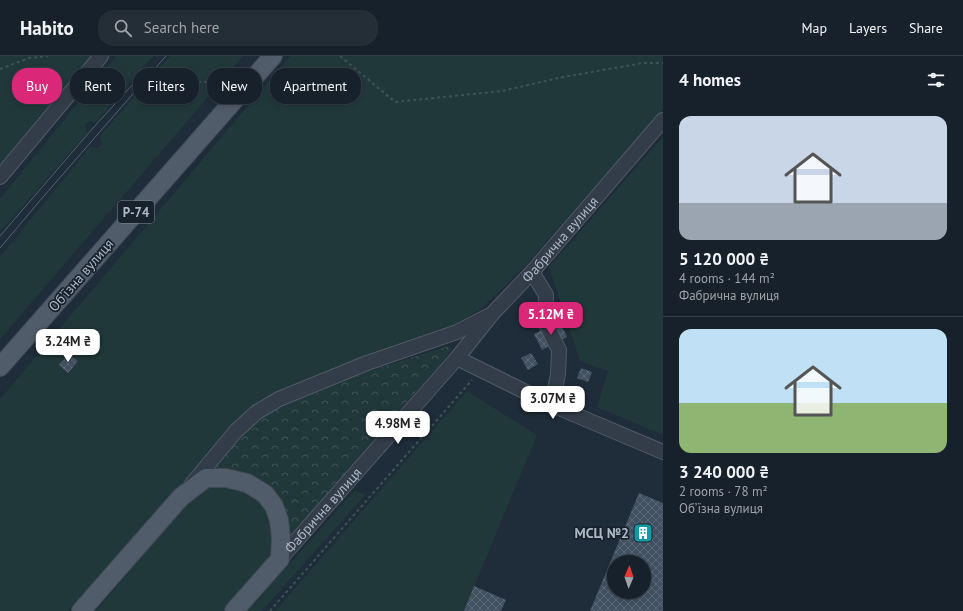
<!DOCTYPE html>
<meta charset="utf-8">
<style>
body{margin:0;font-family:"PT Sans",sans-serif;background:#242e37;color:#f1f3f6;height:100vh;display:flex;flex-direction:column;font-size:15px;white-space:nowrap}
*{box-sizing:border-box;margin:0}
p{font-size:13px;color:#9ea3a9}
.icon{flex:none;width:22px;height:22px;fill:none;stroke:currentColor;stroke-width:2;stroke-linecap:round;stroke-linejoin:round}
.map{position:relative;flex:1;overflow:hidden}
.details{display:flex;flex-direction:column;background:#17212b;width:300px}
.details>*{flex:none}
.banner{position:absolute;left:12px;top:12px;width:380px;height:36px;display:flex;gap:8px}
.needle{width:26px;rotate:2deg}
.fabs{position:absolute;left:607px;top:499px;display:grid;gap:8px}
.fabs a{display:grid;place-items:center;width:44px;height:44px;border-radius:50%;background:#17212b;box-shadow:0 2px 6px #0003,0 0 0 1px #363e47;font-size:20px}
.price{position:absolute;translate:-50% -34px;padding:0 9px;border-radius:8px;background:#fff;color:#222;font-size:13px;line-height:26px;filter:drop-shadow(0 1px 2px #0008)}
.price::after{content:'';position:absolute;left:50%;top:24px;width:12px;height:9px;margin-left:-6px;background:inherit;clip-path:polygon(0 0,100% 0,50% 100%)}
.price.on{background:#db2777;color:#fff}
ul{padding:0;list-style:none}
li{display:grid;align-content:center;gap:8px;height:212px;padding:0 16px}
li+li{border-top:1px solid #363e47}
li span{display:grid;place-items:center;height:124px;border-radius:12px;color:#555}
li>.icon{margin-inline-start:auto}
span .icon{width:72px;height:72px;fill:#fffc;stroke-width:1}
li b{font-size:17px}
h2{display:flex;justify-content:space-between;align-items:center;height:48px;padding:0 16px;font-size:17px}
.pill{padding:0 14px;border-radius:16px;background:#17212b;box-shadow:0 2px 6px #0003,0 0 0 1px #363e47;font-size:14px;line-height:36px}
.pill.on{background:#db2777;color:#fff}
header{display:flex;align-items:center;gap:24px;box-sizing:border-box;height:56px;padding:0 20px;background:#17212b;border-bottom:1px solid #363e47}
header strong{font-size:19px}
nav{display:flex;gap:22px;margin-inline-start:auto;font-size:14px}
.search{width:280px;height:36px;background:#242e37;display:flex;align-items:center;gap:10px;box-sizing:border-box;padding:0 14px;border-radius:16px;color:#9ea3a9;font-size:15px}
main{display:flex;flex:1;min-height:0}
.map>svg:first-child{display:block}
</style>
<header>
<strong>Habito</strong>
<div class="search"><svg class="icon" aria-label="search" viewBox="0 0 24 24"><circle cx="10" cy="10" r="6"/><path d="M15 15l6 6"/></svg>Search here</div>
<nav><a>Map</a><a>Layers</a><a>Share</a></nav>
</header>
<main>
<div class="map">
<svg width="663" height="555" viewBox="0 0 663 555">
<defs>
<pattern id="forest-crowns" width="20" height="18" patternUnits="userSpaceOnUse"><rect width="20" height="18" fill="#21383a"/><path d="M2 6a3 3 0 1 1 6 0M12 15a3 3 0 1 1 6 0" fill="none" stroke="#3f5355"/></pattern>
<pattern id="building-cross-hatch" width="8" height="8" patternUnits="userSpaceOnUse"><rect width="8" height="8" fill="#425161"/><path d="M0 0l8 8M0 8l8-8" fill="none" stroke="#5b6876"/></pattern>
</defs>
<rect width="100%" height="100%" fill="#1f2c39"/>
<g fill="#21383a">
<polygon points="0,0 92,0 0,112"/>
<polygon points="116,0 153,0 96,66 89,65 85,69 87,77 0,176 0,143"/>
<polygon points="170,0 243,0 0,283 0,201 90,91 98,92 102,88 100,80"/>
<polygon points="290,0 663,0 663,53 525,210 482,252 455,268 366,299 278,336 231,372 69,555 0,555 0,343"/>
<polygon points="663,81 663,379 597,351 608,315 580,305 549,211"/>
<polygon points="467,335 537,379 464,555 275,555"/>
<polygon points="222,431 242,436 257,443 265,453 271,465 274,484 272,503 225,555 96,555 184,450 207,432"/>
<polygon points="354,435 366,438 262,555 248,555"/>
</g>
<polygon fill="url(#forest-crowns)" points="449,290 452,294 291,481 287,461 213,415 241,379 261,362 281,351 369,315"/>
<g fill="url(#building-cross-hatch)" fill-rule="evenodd">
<polygon points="560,266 567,281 542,294 534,278"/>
<polygon points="531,297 538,308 528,314 521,302"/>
<polygon points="69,298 78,305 68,317 59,309"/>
<polygon points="581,312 592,316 588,326 577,322"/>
<path d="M639,437L663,447V555H590ZM614,506H644V536H614Z"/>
<polygon points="474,530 506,544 501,555 464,555"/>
</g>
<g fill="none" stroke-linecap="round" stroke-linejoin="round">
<defs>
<g id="minor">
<polyline points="0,121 101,0"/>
<polyline points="532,216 546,239 545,266 559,294 558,318 552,349"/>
<polyline points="457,302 552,349 663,396"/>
<polyline points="191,429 236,375 257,356 279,343 367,307 457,276 488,260"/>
<path id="s1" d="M280,503L457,302L493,257L532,216L663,64"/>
</g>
<g id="major">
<polyline points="0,311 273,0"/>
<polyline points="81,555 181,441 206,422 226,422 247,427 265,438 274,450 279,464 281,482 280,503 234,555"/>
</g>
</defs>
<use href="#minor" stroke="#505b67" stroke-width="16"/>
<use href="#major" stroke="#3f4956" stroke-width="20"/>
<g stroke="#3c5454" stroke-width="2" stroke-dasharray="3 3" stroke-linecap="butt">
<polyline points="340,0 395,46 502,35 563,21 643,7 663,7"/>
<polyline points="0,13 29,2 48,0"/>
<polyline points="106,14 123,29"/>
<polyline points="162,36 178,39 193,25 206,26 225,34"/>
<polyline points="270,555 472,324"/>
</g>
<use href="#minor" stroke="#333d49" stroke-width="14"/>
<use href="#major" stroke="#505c69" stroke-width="18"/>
<g stroke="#546270" stroke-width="1">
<polyline points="0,180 93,72 144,16"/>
<polyline points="0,192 43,141 166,0"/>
</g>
</g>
<defs>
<symbol id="building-square" viewBox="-11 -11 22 22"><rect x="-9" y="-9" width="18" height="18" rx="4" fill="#0f9aa8" stroke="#18222d"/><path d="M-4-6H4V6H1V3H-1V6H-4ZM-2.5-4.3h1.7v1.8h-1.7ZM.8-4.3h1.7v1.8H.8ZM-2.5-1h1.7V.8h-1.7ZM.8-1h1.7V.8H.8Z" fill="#fff"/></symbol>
</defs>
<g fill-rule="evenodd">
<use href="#building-square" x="632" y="466" width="22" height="22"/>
</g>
<g text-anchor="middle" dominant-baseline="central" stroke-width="3.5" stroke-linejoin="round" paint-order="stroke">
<rect fill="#18222d" stroke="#808b98" stroke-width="1" x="118" y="145" width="36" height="22" rx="3"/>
<g font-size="13" font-weight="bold" fill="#adb8c6">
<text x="136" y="156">Р-74</text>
</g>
<g font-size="14" fill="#adb8c6" stroke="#18222d">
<text stroke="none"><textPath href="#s1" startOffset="425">Фабрична вулиця</textPath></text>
<text transform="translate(81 219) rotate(-49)">Обʼїзна вулиця</text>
<text stroke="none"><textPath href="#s1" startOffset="65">Фабрична вулиця</textPath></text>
</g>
<g font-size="14" font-weight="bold" fill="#adb8c6" stroke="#18222d" text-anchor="end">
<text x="629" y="477">МСЦ №2</text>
</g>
</g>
</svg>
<div class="fabs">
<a><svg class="needle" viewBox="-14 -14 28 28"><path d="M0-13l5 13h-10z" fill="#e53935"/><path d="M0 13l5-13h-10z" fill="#9ea3a9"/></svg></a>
</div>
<b class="price on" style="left:551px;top:280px">5.12M ₴</b>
<b class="price" style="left:68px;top:307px">3.24M ₴</b>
<b class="price" style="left:553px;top:364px">3.07M ₴</b>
<b class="price" style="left:398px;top:389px">4.98M ₴</b>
<div class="banner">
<a class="pill on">Buy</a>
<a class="pill">Rent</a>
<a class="pill">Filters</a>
<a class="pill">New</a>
<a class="pill">Apartment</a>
</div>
</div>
<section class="details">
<h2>4 homes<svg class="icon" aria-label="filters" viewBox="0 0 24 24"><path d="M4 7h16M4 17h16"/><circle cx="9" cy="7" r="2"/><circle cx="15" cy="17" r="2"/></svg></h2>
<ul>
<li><span style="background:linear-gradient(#c9d6e8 70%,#9aa5b1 0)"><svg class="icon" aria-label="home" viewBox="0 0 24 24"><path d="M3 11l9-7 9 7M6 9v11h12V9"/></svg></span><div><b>5 120 000 ₴</b><p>4 rooms · 144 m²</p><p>Фабрична вулиця</p></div></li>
<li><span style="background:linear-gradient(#bfe0f5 60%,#8fb573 0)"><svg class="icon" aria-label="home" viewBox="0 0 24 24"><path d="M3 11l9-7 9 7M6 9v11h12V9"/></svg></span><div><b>3 240 000 ₴</b><p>2 rooms · 78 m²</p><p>Обʼїзна вулиця</p></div></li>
</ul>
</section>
</main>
